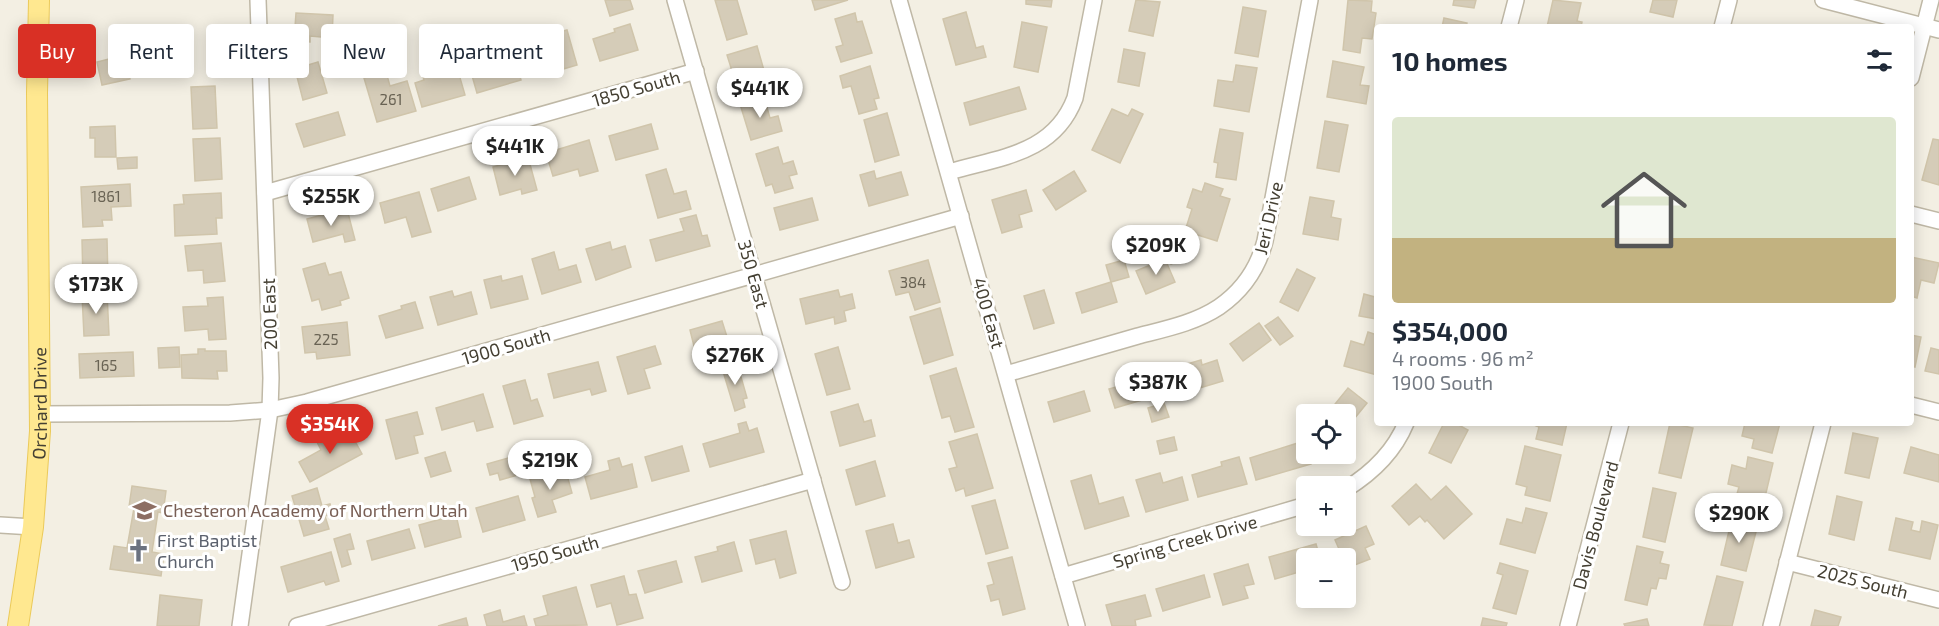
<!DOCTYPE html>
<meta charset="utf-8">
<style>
body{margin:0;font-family:"Exo 2",sans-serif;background:#f2f2f3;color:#1f2937;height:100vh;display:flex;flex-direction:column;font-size:22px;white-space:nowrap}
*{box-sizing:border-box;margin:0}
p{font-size:20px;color:#747a83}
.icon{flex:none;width:33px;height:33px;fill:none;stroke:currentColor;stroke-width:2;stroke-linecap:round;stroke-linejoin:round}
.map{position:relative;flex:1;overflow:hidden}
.panel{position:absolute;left:1374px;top:24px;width:540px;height:402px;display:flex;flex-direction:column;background:#fff;border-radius:6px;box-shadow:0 3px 15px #0003}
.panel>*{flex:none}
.banner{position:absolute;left:18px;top:24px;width:570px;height:54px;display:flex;gap:12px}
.controls{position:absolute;left:1296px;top:404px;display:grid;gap:12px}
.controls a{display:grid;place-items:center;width:60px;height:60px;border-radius:6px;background:#fff;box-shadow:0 3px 15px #0003;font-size:30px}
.price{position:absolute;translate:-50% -51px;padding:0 14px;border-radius:21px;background:#fff;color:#222;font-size:20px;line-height:39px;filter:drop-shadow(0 2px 3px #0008)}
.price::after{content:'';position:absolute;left:50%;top:36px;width:18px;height:14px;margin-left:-9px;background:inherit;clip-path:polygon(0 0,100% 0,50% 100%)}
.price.active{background:#d93025;color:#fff}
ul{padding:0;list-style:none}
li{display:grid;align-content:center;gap:12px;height:318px;padding:0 18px}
li span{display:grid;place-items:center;height:186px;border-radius:6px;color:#555}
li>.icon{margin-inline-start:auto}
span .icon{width:108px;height:108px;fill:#fffc;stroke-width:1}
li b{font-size:26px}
h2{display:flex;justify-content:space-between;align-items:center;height:72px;padding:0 18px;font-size:26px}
.tag{padding:0 21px;border-radius:6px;background:#fff;box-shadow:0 3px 15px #0003;font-size:21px;line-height:54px}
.tag.active{background:#d93025;color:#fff}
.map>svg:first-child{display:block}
</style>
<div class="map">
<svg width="1939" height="626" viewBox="0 0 1939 626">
<rect width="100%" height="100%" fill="#f3efe3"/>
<g fill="#d5ccb8" stroke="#d0c5ab" stroke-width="1.5">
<polygon points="605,0 630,0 633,9 610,16"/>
<polygon points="715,0 737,0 747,34 727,40"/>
<polygon points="812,0 848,0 815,10"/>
<polygon points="1026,0 1052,0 1051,7 1026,4"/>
<polygon points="1136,0 1160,2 1153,36 1129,31"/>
<polygon points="1348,0 1372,1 1371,12 1376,13 1372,39 1362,38 1360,53 1343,50"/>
<polygon points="1454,0 1476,0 1474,8 1453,5"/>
<polygon points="1553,0 1581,3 1577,21 1582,22 1581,27 1547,27"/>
<polygon points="1653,0 1677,0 1673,17 1650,12"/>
<polygon points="1243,7 1266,11 1258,57 1235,53"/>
<polygon points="966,12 976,48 983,46 986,57 956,65 943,19"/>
<polygon points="296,13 333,15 332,38 310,36 310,42 294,41"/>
<polygon points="855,13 857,22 862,21 872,53 841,62 836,47 843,45 835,19"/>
<polygon points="1444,18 1467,23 1466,27 1442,27"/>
<polygon points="1022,22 1047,27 1038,72 1014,67"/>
<polygon points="630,24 638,50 600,61 593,39 615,32 614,29"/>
<polygon points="567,30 577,65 553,72 548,57 526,63 520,43"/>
<polygon points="757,46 767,81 745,88 741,72 733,74 727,55"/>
<polygon points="1124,49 1145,53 1139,86 1118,82"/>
<polygon points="490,52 493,65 515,59 521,80 477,93 467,58"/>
<polygon points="125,55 130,79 102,85 97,62"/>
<polygon points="1333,61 1364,67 1360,85 1369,86 1366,104 1327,97"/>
<polygon points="318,62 327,93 303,100 295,69"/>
<polygon points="1236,65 1257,68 1249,112 1214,106 1218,80 1233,82"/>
<polygon points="870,66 879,98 874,99 877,109 859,114 851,86 843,88 840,76"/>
<polygon points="444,67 446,75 458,71 465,95 422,107 415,83 424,80 422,73"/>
<polygon points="386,72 390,86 407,81 416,111 377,122 364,78"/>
<polygon points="215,86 217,128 193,129 191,87"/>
<polygon points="1019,87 1026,109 970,125 964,103"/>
<polygon points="764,97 770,118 778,116 782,131 751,140 740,104"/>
<polygon points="1112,109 1128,116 1132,109 1143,114 1120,163 1092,150"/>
<polygon points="338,112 345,135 304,147 296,124"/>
<polygon points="887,113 899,155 875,162 864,120"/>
<polygon points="1325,121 1348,125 1339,172 1317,168"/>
<polygon points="651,124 658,149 616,160 609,136"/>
<polygon points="115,126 116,157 95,157 95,138 90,138 90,127"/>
<polygon points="1220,129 1243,133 1236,180 1216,177 1218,163 1214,162"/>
<polygon points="220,138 222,179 195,181 193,139"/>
<polygon points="1933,139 1939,140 1939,185 1922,180"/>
<polygon points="589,140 598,171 580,176 578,169 553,176 546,153"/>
<polygon points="778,147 783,164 793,161 797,174 789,176 793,188 775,193 772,184 766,186 756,154"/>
<polygon points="137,157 137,168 118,169 117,158"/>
<polygon points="528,157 537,190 522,194 521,189 500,195 493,167"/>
<polygon points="666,169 674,194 686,191 691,209 658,218 646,175"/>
<polygon points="874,171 876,179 901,172 908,195 869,206 860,175"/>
<polygon points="1074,171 1086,191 1056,210 1043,190"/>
<polygon points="469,177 476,199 438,211 431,189"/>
<polygon points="1205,183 1223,189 1220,196 1230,199 1217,241 1185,231 1192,209 1187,207 1193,189 1202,192"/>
<polygon points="130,184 131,206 111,207 112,220 102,220 103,226 83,227 81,187"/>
<polygon points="1026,190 1032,211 1019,215 1022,227 1002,233 992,200"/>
<polygon points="419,192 431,232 412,237 406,217 385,223 380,203"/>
<polygon points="221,193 222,218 216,218 217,234 175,236 174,205 184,204 183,195"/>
<polygon points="1310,197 1334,201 1331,217 1341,219 1338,240 1303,234"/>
<polygon points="812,198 818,220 780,230 774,208"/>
<polygon points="333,212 334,217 348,213 355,240 345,242 343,234 313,242 307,219"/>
<polygon points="696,215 702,236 707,235 710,246 656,261 650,240 684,231 680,219"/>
<polygon points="107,239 108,280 83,281 82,240"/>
<polygon points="610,242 612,250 625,246 631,267 596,280 586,249"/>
<polygon points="1179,242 1186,258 1171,264 1164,249"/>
<polygon points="221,243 225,281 204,283 203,270 188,271 185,246"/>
<polygon points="554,252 559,270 576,265 581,282 542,294 532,259"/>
<polygon points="1911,257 1939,263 1934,283 1921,280 1917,298 1911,296"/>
<polygon points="1165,259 1175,282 1146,294 1136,271"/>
<polygon points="928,260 940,302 915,310 909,292 896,295 889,271"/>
<polygon points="1124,260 1129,277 1111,282 1106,265"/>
<polygon points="325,263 329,275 341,272 349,298 340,301 341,305 322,310 319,299 312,301 303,269"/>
<polygon points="1297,269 1315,278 1298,311 1280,302"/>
<polygon points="501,276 502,281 522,276 528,299 491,308 484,280"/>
<polygon points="1111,282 1117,302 1082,313 1076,293"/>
<polygon points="838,290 840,297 852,294 855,308 844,311 846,321 835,324 834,317 806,324 800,299"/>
<polygon points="1044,290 1054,323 1034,329 1024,296"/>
<polygon points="1377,290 1377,319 1359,316 1364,294 1375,297"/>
<polygon points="452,291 454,297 471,292 477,314 438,325 430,297"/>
<polygon points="107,293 109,335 84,336 82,294"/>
<polygon points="223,297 226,339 209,340 208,329 185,331 183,307 208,306 207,298"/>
<polygon points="415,302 423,328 386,338 379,316 402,309 401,306"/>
<polygon points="940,308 953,355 924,364 910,317"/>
<polygon points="1278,317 1293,336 1280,345 1265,326"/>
<polygon points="722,321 728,340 695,350 690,330"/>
<polygon points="347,322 350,355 317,359 316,352 305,353 302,327"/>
<polygon points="1259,323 1271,340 1243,361 1230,344"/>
<polygon points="1368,332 1377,335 1377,375 1344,366 1351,341 1364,345"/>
<polygon points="1911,335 1921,337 1915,367 1911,366"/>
<polygon points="747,339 752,356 736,360 732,343"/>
<polygon points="655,346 661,364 644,369 650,388 628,394 617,357"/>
<polygon points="179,347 180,367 159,368 158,348"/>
<polygon points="838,347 850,389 827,395 815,354"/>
<polygon points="1931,348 1939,350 1939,374 1925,371"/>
<polygon points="198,349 205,349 205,351 226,351 227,371 217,371 218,379 182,378 181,355 198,354"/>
<polygon points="133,352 134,376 80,378 79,354"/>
<polygon points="1201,360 1202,365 1217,360 1223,381 1173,396 1168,377 1189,370 1187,364"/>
<polygon points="598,362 606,391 592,395 590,389 554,398 548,374"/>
<polygon points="737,363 747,398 743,399 745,407 735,411 722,368"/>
<polygon points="956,368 974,427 955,432 950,416 942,418 930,376"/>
<polygon points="1144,379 1149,398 1115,408 1109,389"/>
<polygon points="525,380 531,401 537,399 543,416 514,424 503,386"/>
<polygon points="1348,388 1367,403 1346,429 1346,414 1327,414"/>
<polygon points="1084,391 1090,411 1054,422 1048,402"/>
<polygon points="483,394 493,427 477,431 474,421 442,430 436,408"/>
<polygon points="1164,403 1169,417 1152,422 1148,408"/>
<polygon points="858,404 864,422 871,420 875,436 840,446 831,412"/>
<polygon points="417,412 423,434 414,436 418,453 396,459 386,420"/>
<polygon points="746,422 749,431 757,428 764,452 710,467 703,444 740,433 738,424"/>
<polygon points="1444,423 1455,423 1468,430 1451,463 1429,453"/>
<polygon points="1529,423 1567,423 1562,445 1536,439 1539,427"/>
<polygon points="1670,423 1693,428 1681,478 1659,473"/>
<polygon points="1745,423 1780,423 1772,453 1752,448 1754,439 1742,436"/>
<polygon points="330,430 335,440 350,432 362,454 310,482 299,462 321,450 315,438"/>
<polygon points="1853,433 1878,438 1869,478 1845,473"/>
<polygon points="977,434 993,488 966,496 964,488 956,491 949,469 957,467 949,442"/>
<polygon points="1174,437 1177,450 1160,454 1157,441"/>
<polygon points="1304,441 1311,464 1256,480 1250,458"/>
<polygon points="682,446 689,471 652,481 645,457"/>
<polygon points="1525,446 1561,455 1550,501 1525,495 1527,487 1516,484"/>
<polygon points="1911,447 1939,455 1939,482 1904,473"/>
<polygon points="445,452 451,471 431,477 425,458"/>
<polygon points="512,457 518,475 500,480 498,473 490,475 487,464"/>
<polygon points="1239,457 1247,484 1198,497 1192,475 1222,466 1221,462"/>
<polygon points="1748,457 1773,463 1762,510 1734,504 1739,487 1728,484 1732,465 1746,469"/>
<polygon points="619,458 622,467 632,464 637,487 591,499 585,477 610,470 608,461"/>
<polygon points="875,461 885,496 856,505 846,470"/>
<polygon points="565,468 572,493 552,500 556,512 538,517 532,498 535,497 530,479"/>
<polygon points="1160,473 1163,483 1182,477 1188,500 1146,512 1136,480"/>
<polygon points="1091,475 1099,504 1123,497 1129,516 1085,529 1071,481"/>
<polygon points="1416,484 1431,500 1446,486 1472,514 1444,539 1427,520 1425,522 1420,516 1409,525 1392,506"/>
<polygon points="132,486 166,491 163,513 158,512 152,552 164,554 161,576 110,569 114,546 127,548 134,508 129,507"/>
<polygon points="317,488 322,506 330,504 333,514 325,516 329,529 304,536 292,496"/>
<polygon points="1653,488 1676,493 1665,542 1643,537"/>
<polygon points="518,496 525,520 483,532 476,508"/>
<polygon points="1837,496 1862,502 1854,540 1829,534"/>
<polygon points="995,500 1008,548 986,554 972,506"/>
<polygon points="1526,508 1547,513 1535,553 1500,544 1507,519 1522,523"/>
<polygon points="456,515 461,537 425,547 419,525"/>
<polygon points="1732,518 1758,524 1746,571 1721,565"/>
<polygon points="1896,518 1913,522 1911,530 1920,532 1922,521 1938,525 1930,559 1889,550"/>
<polygon points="893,524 898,543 909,540 914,557 876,568 866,531"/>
<polygon points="1366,526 1374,544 1365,548 1370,559 1347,568 1346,558 1343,558 1335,540"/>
<polygon points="409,529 415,548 372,560 367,541"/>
<polygon points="786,531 796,573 780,578 775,559 756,564 750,540"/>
<polygon points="350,534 354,549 347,550 351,564 342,567 334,539"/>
<polygon points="734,542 742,571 702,582 695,557 718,551 717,547"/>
<polygon points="1316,544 1320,558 1306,558 1306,570 1275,579 1269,557"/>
<polygon points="1637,546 1663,552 1660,563 1669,565 1666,579 1659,578 1656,589 1651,588 1647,605 1625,600"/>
<polygon points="331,552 339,581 326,585 324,581 288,592 281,567"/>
<polygon points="1012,557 1025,609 1003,615 999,599 991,601 987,586 994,584 988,563"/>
<polygon points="676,561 682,582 645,593 638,571"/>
<polygon points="1500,563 1528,571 1516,614 1493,608 1503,575 1497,573"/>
<polygon points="1248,564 1254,584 1244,586 1248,598 1223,605 1214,574"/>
<polygon points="1204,575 1210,597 1163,611 1156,589"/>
<polygon points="624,576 629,595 636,594 643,618 617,625 611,603 597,607 591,585"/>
<polygon points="1717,576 1743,582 1732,626 1704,625"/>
<polygon points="576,587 587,625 536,626 534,619 548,615 543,596"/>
<polygon points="160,595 202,600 199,626 157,626"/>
<polygon points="1145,595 1151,616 1135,620 1136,626 1112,626 1106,605"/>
<polygon points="500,610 503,622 524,616 527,626 487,626 484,615"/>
<polygon points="1815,610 1841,617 1838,626 1811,626"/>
<polygon points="466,618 468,626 438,626"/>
<polygon points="1483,618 1507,623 1506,626 1481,626"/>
<polygon points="1647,619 1649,626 1625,626 1624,624"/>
</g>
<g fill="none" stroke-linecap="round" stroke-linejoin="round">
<defs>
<g id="minor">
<polyline points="675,0 842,582"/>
<polyline points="899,0 1077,626"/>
<polyline points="1823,0 1939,30"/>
<polyline points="1509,27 1516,0"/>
<polyline points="1722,27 1729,0"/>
<polyline points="1911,78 1931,0"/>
<path d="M949,172C1000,157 1054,154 1075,98L1094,0"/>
<polyline points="265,193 696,71"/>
<polyline points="1911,214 1939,221"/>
<path d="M1006,374C1050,361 1094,349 1138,336C1165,329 1195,323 1219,307C1242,291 1258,268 1265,241L1310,0"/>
<polyline points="1911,405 1939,412"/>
<polyline points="41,414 230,413 270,410 307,402 961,216"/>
<path d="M1346,489C1372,473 1394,452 1406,423"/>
<polyline points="0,525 33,527"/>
<polyline points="1787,562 1939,600"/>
<polyline points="1063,576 1306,505"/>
<polyline points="240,626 270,410 271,378 258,0"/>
<polyline points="297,626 813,480"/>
<polyline points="1568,626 1621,423"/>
<polyline points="1771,626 1823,423"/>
</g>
<g id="major">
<path id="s1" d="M18,626L33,527L40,431L37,93L39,0"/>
</g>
</defs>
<use href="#minor" stroke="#bfb8a6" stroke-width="18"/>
<use href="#major" stroke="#ebca5a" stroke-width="22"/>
<use href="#minor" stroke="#fff" stroke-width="15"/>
<use href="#major" stroke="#ffe890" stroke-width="20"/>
</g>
<defs>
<symbol id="school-bare" viewBox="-9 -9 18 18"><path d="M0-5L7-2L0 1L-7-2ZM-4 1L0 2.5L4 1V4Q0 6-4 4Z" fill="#8d6e63" stroke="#fff" stroke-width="2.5" paint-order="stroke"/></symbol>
<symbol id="church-bare" viewBox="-9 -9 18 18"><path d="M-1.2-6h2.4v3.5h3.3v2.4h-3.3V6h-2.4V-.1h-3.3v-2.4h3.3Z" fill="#6b7280" stroke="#fff" stroke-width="2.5" paint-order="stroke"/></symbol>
</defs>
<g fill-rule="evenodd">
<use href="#school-bare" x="128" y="494" width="33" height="33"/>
<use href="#church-bare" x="122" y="534" width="33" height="33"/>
</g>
<g text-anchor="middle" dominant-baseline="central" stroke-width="6" stroke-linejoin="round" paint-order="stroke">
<g font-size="15" fill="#696354">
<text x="391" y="99">261</text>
<text x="106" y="196">1861</text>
<text x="913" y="282">384</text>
<text x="326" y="339">225</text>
<text x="106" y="365">165</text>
</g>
<g font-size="18" fill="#454033" stroke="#fff">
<text transform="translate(636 88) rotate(-16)">1850 South</text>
<text transform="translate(1268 218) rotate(-77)">Jeri Drive</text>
<text transform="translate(754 274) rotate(74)">350 East</text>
<text transform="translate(989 313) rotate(74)">400 East</text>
<text transform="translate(269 314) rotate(-92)">200 East</text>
<text transform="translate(506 346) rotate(-16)">1900 South</text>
<text stroke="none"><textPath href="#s1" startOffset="224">Orchard Drive</textPath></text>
<text transform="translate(1595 525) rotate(-75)">Davis Boulevard</text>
<text transform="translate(1185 541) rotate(-16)">Spring Creek Drive</text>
<text transform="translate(555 553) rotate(-16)">1950 South</text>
<text transform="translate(1863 581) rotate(14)">2025 South</text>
</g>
<g font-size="18" fill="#785e54" stroke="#fff" text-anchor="start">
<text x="163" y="510">Chesteron Academy of Northern Utah</text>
</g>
<g font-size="18" fill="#5b616d" stroke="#fff" text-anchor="start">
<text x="157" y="540">First Baptist<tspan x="157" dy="21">Church</tspan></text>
</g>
</g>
</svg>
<div class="controls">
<a><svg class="icon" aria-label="locate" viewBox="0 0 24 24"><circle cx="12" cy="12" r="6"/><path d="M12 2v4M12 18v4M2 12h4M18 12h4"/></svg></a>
<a>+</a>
<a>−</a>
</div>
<b class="price" style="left:760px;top:119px">$441K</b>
<b class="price" style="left:515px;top:177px">$441K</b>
<b class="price" style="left:331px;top:227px">$255K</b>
<b class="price" style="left:1156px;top:276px">$209K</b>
<b class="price" style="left:96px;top:315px">$173K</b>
<b class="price" style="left:735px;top:386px">$276K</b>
<b class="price" style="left:1158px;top:413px">$387K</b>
<b class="price active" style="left:330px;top:455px">$354K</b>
<b class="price" style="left:550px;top:491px">$219K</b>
<b class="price" style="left:1739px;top:544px">$290K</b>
<div class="banner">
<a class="tag active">Buy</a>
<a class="tag">Rent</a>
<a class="tag">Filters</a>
<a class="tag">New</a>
<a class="tag">Apartment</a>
</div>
<section class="panel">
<h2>10 homes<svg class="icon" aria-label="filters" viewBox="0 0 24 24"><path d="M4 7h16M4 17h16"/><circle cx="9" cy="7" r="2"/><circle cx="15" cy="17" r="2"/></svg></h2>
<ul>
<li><span style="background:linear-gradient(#dfe7d0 65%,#c2b280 0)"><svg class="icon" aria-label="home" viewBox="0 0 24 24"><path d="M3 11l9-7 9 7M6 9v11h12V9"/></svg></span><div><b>$354,000</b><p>4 rooms · 96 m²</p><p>1900 South</p></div></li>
</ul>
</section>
</div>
